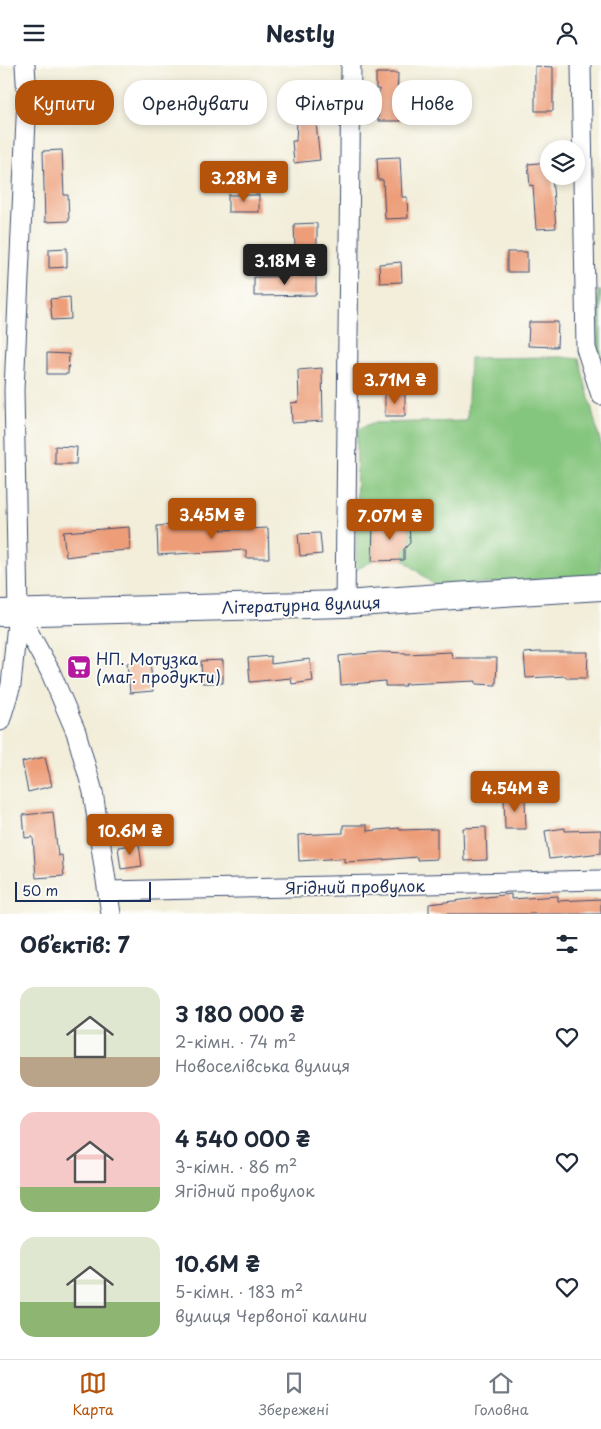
<!DOCTYPE html>
<html lang="uk">
<meta charset="utf-8">
<style>
body{margin:0;font-family:"Playpen Sans",sans-serif;background:#f6f6f7;color:#1f2937;height:100vh;display:flex;flex-direction:column;font-size:19px;white-space:nowrap}
*{box-sizing:border-box;margin:0}
p{font-size:16px;color:#747a83}
.icon{flex:none;width:28px;height:28px;fill:none;stroke:currentColor;stroke-width:2;stroke-linecap:round;stroke-linejoin:round}
.map{position:relative;height:849px;overflow:hidden}
.sheet{display:flex;flex-direction:column;background:#fff;flex:1}
.sheet>*{flex:none}
.hud{position:absolute;left:15px;top:15px;width:571px;height:45px;display:flex;gap:10px}
.buttons{position:absolute;left:540px;top:75px;display:grid;gap:10px}
.buttons a{display:grid;place-items:center;width:45px;height:45px;border-radius:50%;background:#fff;box-shadow:0 2px 8px #0003;font-size:25px}
.scale{position:absolute;left:15px;bottom:12px;width:136px;box-sizing:border-box;padding-left:5px;border:2px solid #1b2f5e;border-top:0;font-size:14px;line-height:18px;white-space:nowrap;color:#1b2f5e;-webkit-text-stroke:4px #fdfcf7;paint-order:stroke}
.price{position:absolute;translate:-50% -42px;padding:0 11px;border-radius:5px;background:#b45309;color:#fff;font-size:16px;line-height:32px;filter:drop-shadow(0 1px 2px #0008)}
.price::after{content:'';position:absolute;left:50%;top:30px;width:15px;height:11px;margin-left:-8px;background:inherit;clip-path:polygon(0 0,100% 0,50% 100%)}
.price.current{background:#222;color:#fff}
ul{padding:0;list-style:none}
li{display:flex;align-items:center;gap:15px;height:125px;padding:0 20px}
li span{display:grid;place-items:center;flex:none;width:140px;height:100px;border-radius:15px;color:#555}
li>.icon{margin-inline-start:auto}
span .icon{width:60px;height:60px;fill:#fffc;stroke-width:1}
li b{font-size:21px}
h2{display:flex;justify-content:space-between;align-items:center;height:60px;padding:0 20px;font-size:21px}
.pill{padding:0 18px;border-radius:20px;background:#fff;box-shadow:0 2px 8px #0003;font-size:18px;line-height:45px}
.pill.current{background:#b45309;color:#fff}
header{display:flex;justify-content:space-between;align-items:center;height:65px;padding:0 20px;background:#fff;font-size:22px;font-weight:700}
.dock{display:flex;justify-content:space-around;align-items:center;height:70px;border-top:1px solid #e0e1e3;background:#fff;font-size:14px;color:#747a83}
.dock a{display:grid;justify-items:center;gap:2px}
.dock .current{color:#b45309}
.map>svg:first-child{display:block}
</style>
<header><svg class="icon" aria-label="menu" viewBox="0 0 24 24"><path d="M4 6h16M4 12h16M4 18h16"/></svg>Nestly<svg class="icon" aria-label="person" viewBox="0 0 24 24"><circle cx="12" cy="8" r="4"/><path d="M4 21q1-7 8-7t8 7"/></svg></header>
<div class="map">
<svg width="601" height="849" viewBox="0 0 601 849">
<rect width="100%" height="100%" fill="#fdfcf7"/>
<filter id="ink" filterUnits="userSpaceOnUse"><feTurbulence type="fractalNoise" baseFrequency=".02" numOctaves="2"/><feDisplacementMap in="SourceGraphic" scale="10" xChannelSelector="R" yChannelSelector="G"/><feConvolveMatrix kernelMatrix="1 2 1 2 8 2 1 2 1" color-interpolation-filters="sRGB"/></filter>
<filter id="wash" filterUnits="userSpaceOnUse"><feTurbulence type="fractalNoise" baseFrequency=".0096" numOctaves="4" result="noise"/><feDisplacementMap in="SourceGraphic" scale="20" xChannelSelector="R" yChannelSelector="G"/><feGaussianBlur stdDeviation="1.12" result="paint"/><feColorMatrix in="noise" values="0 0 0 0 0 0 0 0 0 0 0 0 0 0 0 0 0 1.4 0 .05"/><feComposite in="paint" operator="in"/></filter>
<g filter="url(#wash)">
<rect width="100%" height="100%" fill="#f2eeda"/>
<g fill="#85c67e" stroke="#507a6e">
<polygon points="598,226 601,226 601,303 596,286"/>
<polygon points="560,292 579,294 601,380 601,511 435,521 404,495 404,484 410,478 409,457 373,457 372,496 356,505 357,365 372,358 467,356 470,293"/>
</g>
<g id="blocks">
<g fill="#ed9e79">
<polygon points="535,1 553,2 553,46 535,46"/>
<polygon points="376,8 398,8 397,41 400,41 400,56 378,56 379,24 376,24"/>
<polygon points="298,37 321,39 320,58 316,58 320,95 294,98 292,76 296,76"/>
<polygon points="62,85 64,130 68,130 69,156 45,157 43,86"/>
<polygon points="400,92 402,132 407,132 408,153 385,154 383,115 378,115 377,93"/>
<polygon points="549,97 549,111 552,111 556,163 536,164 533,120 530,121 528,99"/>
<rect x="228" y="130" width="31" height="17"/>
<polygon points="317,158 317,181 295,182 294,159"/>
<polygon points="67,183 67,202 49,203 49,184"/>
<rect x="507" y="187" width="20" height="20"/>
<polygon points="401,197 402,217 380,218 379,199"/>
<polygon points="316,211 316,230 254,231 254,212"/>
<polygon points="70,232 71,254 52,255 50,234"/>
<polygon points="529,257 558,257 557,282 528,281"/>
<polygon points="47,288 69,289 68,309 47,309"/>
<polygon points="322,303 323,356 292,358 291,338 299,337 298,305"/>
<rect x="385" y="329" width="20" height="22"/>
<polygon points="55,381 77,382 76,399 55,399"/>
<polygon points="220,457 221,465 268,463 269,493 246,493 246,485 158,490 157,461"/>
<polygon points="373,457 409,457 410,478 404,484 404,495 372,496"/>
<polygon points="129,462 130,485 87,488 87,489 66,492 63,467"/>
<polygon points="320,468 322,489 300,491 298,469"/>
<polygon points="380,587 406,588 406,589 451,587 452,593 497,593 496,620 476,619 476,616 405,619 405,621 385,621 385,616 341,620 339,591"/>
<polygon points="539,587 588,587 587,613 566,613 566,611 526,613 524,588"/>
<polygon points="271,591 271,599 310,594 313,616 292,619 291,613 250,617 248,593"/>
<polygon points="150,595 153,626 130,628 127,598"/>
<polygon points="223,595 223,618 202,618 201,596"/>
<polygon points="45,692 52,721 28,727 22,697"/>
<polygon points="504,733 525,733 526,764 505,764"/>
<polygon points="53,747 58,791 62,790 64,811 36,813 33,772 25,773 23,750"/>
<polygon points="343,760 367,760 367,766 399,763 400,765 437,764 437,794 417,795 417,792 368,796 344,797 344,793 299,796 298,770 343,768"/>
<polygon points="486,762 487,795 464,796 463,763"/>
<polygon points="565,763 565,766 601,765 601,788 549,794 545,766"/>
<polygon points="139,779 142,801 121,804 118,782"/>
<polygon points="511,829 511,834 558,831 558,836 601,834 601,849 429,849 429,839"/>
</g>
</g>
</g>
<g filter="url(#ink)">
<use href="#blocks" fill-opacity="0" stroke="#3b4c71" stroke-width="1"/>
<g fill="none" stroke-linecap="round" stroke-linejoin="round">
<defs>
<g id="street">
<polyline points="25,0 27,32 14,325 18,548 50,606 76,667 93,727 111,849"/>
<polyline points="581,0 586,283 601,330"/>
<polyline points="345,539 351,0"/>
<polyline points="0,656 11,620 18,548"/>
<polyline points="108,826 601,815"/>
</g>
<polyline id="secondary" points="0,548 345,539 454,531 601,522"/>
</defs>
<use href="#street" stroke="#3b4c71" stroke-width="21"/>
<use href="#secondary" stroke="#3b4c71" stroke-width="28"/>
<use href="#street" stroke="#fff" stroke-width="19"/>
<use href="#secondary" stroke="#fff" stroke-width="26"/>
</g>
</g>
<defs>
<symbol id="supermarket-square" viewBox="-11 -11 22 22"><rect x="-9" y="-9" width="18" height="18" rx="4" fill="#b5179e" stroke="#fdfcf7"/><path d="M-6-5.5h2.5l.6 2H6L4.5 2H-2.5L-4.4-4H-6ZM-1.5 3.2a1.3 1.3 0 1 0 .1 0ZM3 3.2a1.3 1.3 0 1 0 .1 0Z" fill="#fff"/></symbol>
</defs>
<g fill-rule="evenodd">
<use href="#supermarket-square" x="65" y="588" width="28" height="28"/>
</g>
<g text-anchor="middle" dominant-baseline="central" stroke-width="4" stroke-linejoin="round" paint-order="stroke">
<g font-size="16" fill="#1b2f5e" stroke="#fdfcf7">
<text transform="translate(301 539) rotate(-2)">Літературна вулиця</text>
<text transform="translate(355 821) rotate(-1)">Ягідний провулок</text>
</g>
<g font-size="16" fill="#1b2f5e" stroke="#fdfcf7" text-anchor="start">
<text x="96" y="593">НП. Мотузка<tspan x="96" dy="18">(маг. продукти)</tspan></text>
</g>
</g>
</svg>
<div class="buttons">
<a><svg class="icon" aria-label="layers" viewBox="0 0 24 24"><path d="M12 4l9 5-9 5-9-5zM3 14l9 5 9-5"/></svg></a>
</div>
<div class="scale">50 m</div>
<b class="price" style="left:244px;top:138px">3.28M ₴</b>
<b class="price current" style="left:285px;top:221px">3.18M ₴</b>
<b class="price" style="left:395px;top:340px">3.71M ₴</b>
<b class="price" style="left:212px;top:475px">3.45M ₴</b>
<b class="price" style="left:390px;top:476px">7.07M ₴</b>
<b class="price" style="left:515px;top:748px">4.54M ₴</b>
<b class="price" style="left:130px;top:791px">10.6M ₴</b>
<div class="hud">
<a class="pill current">Купити</a>
<a class="pill">Орендувати</a>
<a class="pill">Фільтри</a>
<a class="pill">Нове</a>
</div>
</div>
<section class="sheet">
<h2>Об’єктів: 7<svg class="icon" aria-label="filters" viewBox="0 0 24 24"><path d="M4 7h16M4 17h16"/><circle cx="9" cy="7" r="2"/><circle cx="15" cy="17" r="2"/></svg></h2>
<ul>
<li><span style="background:linear-gradient(#dfe7d0 70%,#b9a48a 0)"><svg class="icon" aria-label="home" viewBox="0 0 24 24"><path d="M3 11l9-7 9 7M6 9v11h12V9"/></svg></span><div><b>3 180 000 ₴</b><p>2-кімн. · 74 m²</p><p>Новоселівська вулиця</p></div><svg class="icon" aria-label="heart" viewBox="0 0 24 24"><path d="M12 20l-8-8c-3-5 5-10 8-4 3-6 11-1 8 4z"/></svg></li>
<li><span style="background:linear-gradient(#f6c9c9 75%,#8fb573 0)"><svg class="icon" aria-label="home" viewBox="0 0 24 24"><path d="M3 11l9-7 9 7M6 9v11h12V9"/></svg></span><div><b>4 540 000 ₴</b><p>3-кімн. · 86 m²</p><p>Ягідний провулок</p></div><svg class="icon" aria-label="heart" viewBox="0 0 24 24"><path d="M12 20l-8-8c-3-5 5-10 8-4 3-6 11-1 8 4z"/></svg></li>
<li><span style="background:linear-gradient(#dfe7d0 65%,#8fb573 0)"><svg class="icon" aria-label="home" viewBox="0 0 24 24"><path d="M3 11l9-7 9 7M6 9v11h12V9"/></svg></span><div><b>10.6M ₴</b><p>5-кімн. · 183 m²</p><p>вулиця Червоної калини</p></div><svg class="icon" aria-label="heart" viewBox="0 0 24 24"><path d="M12 20l-8-8c-3-5 5-10 8-4 3-6 11-1 8 4z"/></svg></li>
</ul>
</section>
<nav class="dock">
<a class="current"><svg class="icon" aria-label="map" viewBox="0 0 24 24"><path d="M3 6l6-2 6 2 6-2v14l-6 2-6-2-6 2zM9 4v14M15 6v14"/></svg>Карта</a>
<a><svg class="icon" aria-label="saved" viewBox="0 0 24 24"><path d="M7 4h10v16l-5-4-5 4z"/></svg>Збережені</a>
<a><svg class="icon" aria-label="home" viewBox="0 0 24 24"><path d="M3 11l9-7 9 7M6 9v11h12V9"/></svg>Головна</a>
</nav>
